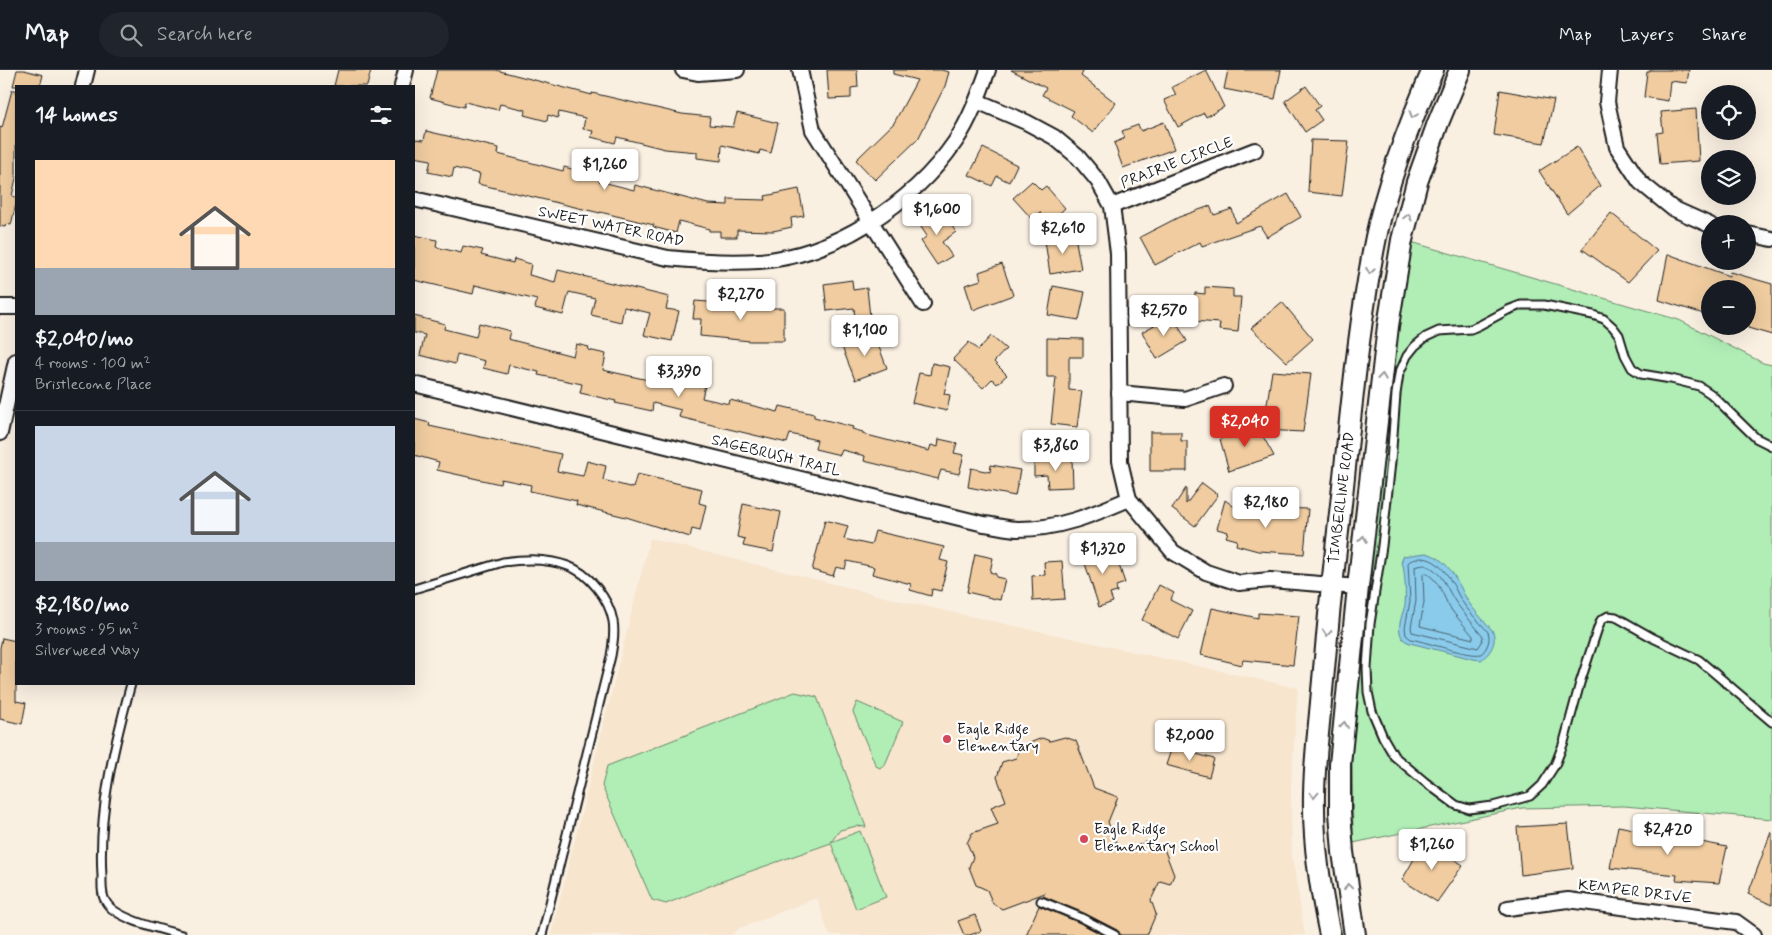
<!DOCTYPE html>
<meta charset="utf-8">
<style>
body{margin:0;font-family:Mynerve,sans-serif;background:#20242c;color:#f1f3f6;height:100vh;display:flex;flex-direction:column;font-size:19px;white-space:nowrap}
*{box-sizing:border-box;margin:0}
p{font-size:16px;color:#9ea1a6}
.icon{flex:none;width:28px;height:28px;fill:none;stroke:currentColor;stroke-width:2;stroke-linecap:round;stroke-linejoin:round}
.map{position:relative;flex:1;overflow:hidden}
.drawer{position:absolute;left:15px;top:15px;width:400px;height:600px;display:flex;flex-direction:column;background:#171b24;border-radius:0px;box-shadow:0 5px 20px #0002}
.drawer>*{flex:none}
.buttons{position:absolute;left:1701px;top:15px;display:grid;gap:10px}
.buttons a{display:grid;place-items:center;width:55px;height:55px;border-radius:50%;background:#171b24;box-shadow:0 5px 20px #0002;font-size:25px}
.price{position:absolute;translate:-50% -42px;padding:0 11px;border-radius:5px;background:#fff;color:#222;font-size:16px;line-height:32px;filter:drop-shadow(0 1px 2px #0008)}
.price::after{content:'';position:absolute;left:50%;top:30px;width:15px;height:11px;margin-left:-8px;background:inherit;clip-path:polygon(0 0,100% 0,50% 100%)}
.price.on{background:#d93025;color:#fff}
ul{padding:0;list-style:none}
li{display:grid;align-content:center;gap:10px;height:265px;padding:0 20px}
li+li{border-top:1px solid #363941}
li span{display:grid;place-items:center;height:155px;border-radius:0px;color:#555}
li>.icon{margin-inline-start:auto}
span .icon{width:90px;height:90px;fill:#fffc;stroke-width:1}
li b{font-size:21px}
h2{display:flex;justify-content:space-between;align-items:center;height:60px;padding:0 20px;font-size:21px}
header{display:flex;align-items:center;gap:30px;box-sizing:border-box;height:70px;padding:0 25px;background:#171b24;border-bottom:1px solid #363941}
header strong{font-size:24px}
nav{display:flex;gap:28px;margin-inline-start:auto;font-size:18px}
.search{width:350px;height:45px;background:#20242c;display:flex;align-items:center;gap:12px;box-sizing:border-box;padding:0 18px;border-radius:28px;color:#9ea1a6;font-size:19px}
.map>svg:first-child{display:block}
</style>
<header>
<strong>Map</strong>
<div class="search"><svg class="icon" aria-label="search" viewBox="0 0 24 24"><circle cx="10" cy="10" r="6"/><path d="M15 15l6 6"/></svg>Search here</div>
<nav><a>Map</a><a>Layers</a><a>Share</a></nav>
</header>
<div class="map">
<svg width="1772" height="865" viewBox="0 0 1772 865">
<rect width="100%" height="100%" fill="#faf0e2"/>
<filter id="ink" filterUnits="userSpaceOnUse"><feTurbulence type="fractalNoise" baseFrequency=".02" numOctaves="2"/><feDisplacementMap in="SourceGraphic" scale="10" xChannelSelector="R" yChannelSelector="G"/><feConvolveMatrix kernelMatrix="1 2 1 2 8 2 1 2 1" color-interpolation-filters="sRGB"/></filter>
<g filter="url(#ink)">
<polygon fill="#f7e5ce" points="650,468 906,532 1298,618 1291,719 1292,784 1305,865 829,865 817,828 740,858 731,865 551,865"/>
<g fill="#b0eeb5" stroke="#668568">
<polygon points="1411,172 1679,250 1763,293 1772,295 1772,749 1624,736 1522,738 1353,773 1352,685 1391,304"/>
<polygon points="795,622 817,627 866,757 857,756 840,760 831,772 860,761 886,827 856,839 831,773 717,813 666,834 652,830 602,716 607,696"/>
<polygon points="857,632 903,652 884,697 882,696 880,698 876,696 853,642"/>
</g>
<path fill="#8acbeb" stroke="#5e8598" d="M1426,483C1447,488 1456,508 1465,526C1471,538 1483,549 1492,560C1498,571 1491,583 1481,590L1473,589L1410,573C1404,571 1401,568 1400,562C1398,554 1403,543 1405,535C1406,525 1405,505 1403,495L1401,494L1403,486Z"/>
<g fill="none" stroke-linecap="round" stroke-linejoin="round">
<g stroke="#48626f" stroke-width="1">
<path d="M1421,488C1442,488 1452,513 1460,528C1467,541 1479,551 1488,562C1491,570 1487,579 1481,584C1469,587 1427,572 1411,569L1406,565L1405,558L1410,531L1408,493L1410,491Z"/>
<path d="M1425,495C1443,500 1447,521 1457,534C1465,545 1474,555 1483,566L1482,572L1478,578L1412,562L1411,557L1416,531L1415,497Z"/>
<path d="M1425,503C1439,508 1443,527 1450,538C1457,548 1465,556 1473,566V569L1420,556L1424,532L1423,505Z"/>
</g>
</g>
<g fill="#f0cca0" stroke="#1c1c1c">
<polygon points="17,0 24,0 43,5 40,16 13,16"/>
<polygon points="338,0 371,0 367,16 334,16"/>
<polygon points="437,0 496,0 592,25 592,23 682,44 710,47 709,55 733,57 737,43 778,53 771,83 760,80 759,84 722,75 721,91 697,88 697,82 665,79 617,67 615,73 591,67 593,61 583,59 585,48 559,42 558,48 548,45 547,51 524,45 526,40 500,34 498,40 465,32 464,37 430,28"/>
<polygon points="827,0 857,0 858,17 851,18 851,28 829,29"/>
<polygon points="893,0 941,0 949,2 945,16 918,69 875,110 856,90 894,53 917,10 893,4"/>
<polygon points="1011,0 1084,0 1081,6 1116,33 1093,63 1071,46 1074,41 1042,25 1046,18"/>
<polygon points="1206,0 1224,37 1206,47 1204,43 1178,57 1164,30 1176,25 1172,17"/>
<polygon points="1228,0 1281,0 1275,29 1224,19"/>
<polygon points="1650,0 1689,0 1687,13 1670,11 1668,31 1644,27 1647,2 1650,2"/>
<polygon points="1306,16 1320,36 1315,40 1322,50 1305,62 1285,31"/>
<polygon points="12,20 16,20 16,108 12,126 16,127 16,134 11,155 6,154 5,157 0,156 0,57 2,58"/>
<polygon points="1500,20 1554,30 1544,73 1494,65"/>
<polygon points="1696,39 1699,91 1660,94 1657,63 1663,62 1661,42"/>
<polygon points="1164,52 1174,79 1123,98 1114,73 1125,68 1122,61 1138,55 1141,61"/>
<polygon points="426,61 499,78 498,84 563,101 564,97 600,106 599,111 634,120 635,115 708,134 728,135 728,129 766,130 765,126 799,119 804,146 791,148 792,157 773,161 737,160 737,167 720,167 720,161 709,161 709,159 679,151 676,163 653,157 654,155 600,142 600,143 478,114 480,104 454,98 452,107 428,102 431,90 414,87 415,69 424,70"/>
<polygon points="1311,70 1349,71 1342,126 1308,122"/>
<polygon points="1577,77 1600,116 1567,144 1539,101"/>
<polygon points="983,78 1017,95 1009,112 997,106 992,116 969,105"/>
<polygon points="1032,111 1041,120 1046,116 1065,138 1043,159 1040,142 1032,149 1013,128"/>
<polygon points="1288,124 1301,147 1267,167 1260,156 1202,176 1200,172 1155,195 1140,167 1179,147 1210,136 1214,145 1232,139 1236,153"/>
<polygon points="941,140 956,162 942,172 952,186 937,195 921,171 927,166 919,154"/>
<polygon points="1611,143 1657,181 1628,212 1582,179"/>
<polygon points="414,165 437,170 436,177 461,183 463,176 483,180 481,185 513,193 514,189 531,194 529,205 555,212 558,200 669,227 666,239 679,241 672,271 644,265 650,243 624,237 621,252 591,245 595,228 569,222 563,245 535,238 537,230 475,215 473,224 414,210"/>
<polygon points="1075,166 1081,199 1050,204 1045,171"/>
<polygon points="1668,184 1729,206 1730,202 1772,214 1772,265 1748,258 1748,219 1710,219 1710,231 1707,245 1659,230"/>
<polygon points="1002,194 1013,225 973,240 965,215 981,210 979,202"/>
<polygon points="852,210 853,220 867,218 870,247 855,249 854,238 827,241 824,214"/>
<polygon points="1053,216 1085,222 1079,250 1048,245"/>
<polygon points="1205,217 1233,219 1233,227 1241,227 1238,262 1219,260 1220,253 1192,251 1195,223 1205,224"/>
<polygon points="695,231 750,235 750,231 769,231 769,238 784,238 784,271 750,271 700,266 701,249 693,249"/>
<polygon points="1282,232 1313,269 1287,292 1251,258"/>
<polygon points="1172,245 1187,271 1157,289 1142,262"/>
<polygon points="414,246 445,254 444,259 476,267 479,253 510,261 508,269 573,286 576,274 589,277 588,280 606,284 603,300 671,315 674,304 706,311 702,328 729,334 730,330 778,342 780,336 814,344 814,347 853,357 852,359 863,362 863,364 929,381 931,375 938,377 939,369 957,373 954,383 964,385 959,404 941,400 938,409 864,391 865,386 842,380 840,385 815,379 817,370 790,364 787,373 679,347 681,340 653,333 652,341 615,333 616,331 580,323 582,314 538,305 539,302 509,295 507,304 483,298 485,291 457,284 455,294 420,285 425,265 414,263"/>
<polygon points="874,264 887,298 855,310 842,277"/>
<polygon points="991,266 1006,279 994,292 1007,305 997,314 992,309 983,318 953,289 969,272 978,280"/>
<polygon points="1047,268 1083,269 1083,287 1069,287 1069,320 1082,321 1077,357 1051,354 1056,307 1047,307"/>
<polygon points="932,293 950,297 944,324 950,325 947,341 912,333 919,303 930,305"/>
<polygon points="1272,301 1311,304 1303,362 1263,360"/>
<polygon points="414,349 430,353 429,356 561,384 557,401 583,406 587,391 606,396 603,410 633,418 637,404 702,419 699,433 706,435 700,461 692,459 690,467 626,447 576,435 577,431 530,421 531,415 501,409 500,414 437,400 439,392 414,385"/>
<polygon points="1256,354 1274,386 1229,401 1220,369"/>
<polygon points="1150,362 1181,362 1181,371 1187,371 1187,401 1150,401"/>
<polygon points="1072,388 1073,417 1048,418 1047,405 1034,406 1034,390"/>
<polygon points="991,395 1020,400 1015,426 968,417 971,398 990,402"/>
<polygon points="1202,413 1218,425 1195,456 1172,439 1186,418 1186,434"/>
<polygon points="1225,430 1240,441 1239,438 1275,448 1276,438 1308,439 1304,484 1258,481 1236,475 1237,470 1226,467 1228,462 1217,459"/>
<polygon points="743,434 781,442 773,482 743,476 745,469 737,467"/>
<polygon points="825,450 848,456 844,469 871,475 875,461 944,477 940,490 948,492 941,521 932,519 931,526 910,520 911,514 872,504 874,497 847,491 845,499 836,497 833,506 812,500"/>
<polygon points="1104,477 1108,489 1116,486 1125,513 1116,516 1117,522 1110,524 1113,532 1099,537 1082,484"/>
<polygon points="975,484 993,488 990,502 996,504 996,507 1005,509 1000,530 967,522"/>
<polygon points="1062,491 1065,529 1033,531 1032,506 1045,505 1044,492"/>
<polygon points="1159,515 1174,523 1170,530 1192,541 1178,569 1142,550"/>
<polygon points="1212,538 1258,548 1258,543 1299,546 1293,595 1243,590 1242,595 1201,585"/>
<polygon points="2,568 16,571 16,631 26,633 22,654 0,649 0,578"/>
<polygon points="1065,667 1076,671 1094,718 1118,727 1108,752 1120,782 1149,771 1163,776 1174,805 1170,814 1160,811 1151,830 1156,844 1147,865 1120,865 1117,860 1084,843 1043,826 1045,823 1002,839 993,834 987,820 976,815 969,797 973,787 967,773 972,763 998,754 991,737 1006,731 997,707 1002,692 1016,688 1020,677 1042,668 1050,671"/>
<polygon points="1172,677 1214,689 1209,707 1166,695"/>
<polygon points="1568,754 1573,798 1521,805 1517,757"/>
<polygon points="1618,756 1727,777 1719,813 1676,810 1677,805 1610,798"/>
<polygon points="1771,762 1772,763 1772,835 1748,824"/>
<polygon points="1425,770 1463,795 1437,832 1402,810"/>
<polygon points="1039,836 1080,853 1103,865 1026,865"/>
<polygon points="975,845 981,861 970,865 964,865 958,851"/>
</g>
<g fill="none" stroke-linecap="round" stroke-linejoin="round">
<defs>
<g id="lane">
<polyline points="1772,376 1756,368 1711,324 1699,316 1671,309 1641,304 1632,298 1625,285 1619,265 1613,257 1604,249 1593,245 1544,235 1521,235 1508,240 1480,255 1471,259 1439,261 1426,267 1415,276 1407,286 1399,304 1396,324 1391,392 1382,476 1370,554 1367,598 1368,622 1372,641 1383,667 1394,686 1425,712 1456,735 1469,739 1493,736 1530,726 1542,715 1555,695 1564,672 1580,613 1598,558 1601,550 1608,546 1616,547 1653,568 1699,590 1772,652"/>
<path d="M414,519L503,492C525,489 547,488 568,496C589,503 609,529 613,551C615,563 613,574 611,586L542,865"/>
<path d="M131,614C114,676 98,741 102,806C102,815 101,825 106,832C115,849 164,860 182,865"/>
<polyline points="1041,831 1082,848 1115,865"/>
</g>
<g id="street">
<polyline points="683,0 698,3 737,0"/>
<polyline points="800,0 813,60 923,234"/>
<polyline points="1610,0 1607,32 1617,77 1640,112 1672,138 1710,155"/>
<polyline points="83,16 87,0"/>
<polyline points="402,16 406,0"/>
<polyline points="977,31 1026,52 1054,67 1078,87 1098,111 1112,136 1118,183 1120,391 1129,429 1173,482 1206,502 1239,513 1270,510 1358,517"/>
<path d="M414,129L668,188C698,191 729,193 759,191C834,186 913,133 955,72C970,50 979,25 988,0"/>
<polyline points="1112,136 1255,80"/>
<polyline points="1748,164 1772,169"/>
<polyline points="0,237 16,237"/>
<path d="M414,314L984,454C995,455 1007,459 1018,459C1059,459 1092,445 1129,429"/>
<polyline points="1119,323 1185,329 1224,316"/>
<polyline points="0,363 16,291"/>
<polyline points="1508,838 1568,830 1736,852 1754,865"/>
</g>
<g id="secondary">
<path d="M1330,865C1321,823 1314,781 1314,738C1313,703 1318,667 1321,632C1326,572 1332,512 1339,452C1350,357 1357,261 1376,167C1388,109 1409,54 1433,0"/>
<polyline points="1355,865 1343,782 1340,742 1340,694 1358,517 1388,256 1402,170 1417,112 1438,53 1460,0"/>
</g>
</defs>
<use href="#lane" stroke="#1c1c1c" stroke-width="11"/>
<use href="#street" stroke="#1c1c1c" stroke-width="18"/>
<use href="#secondary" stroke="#1c1c1c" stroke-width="24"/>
<use href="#lane" stroke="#fff" stroke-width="7"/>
<use href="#street" stroke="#fff" stroke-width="14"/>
<use href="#secondary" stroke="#fff" stroke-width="20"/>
</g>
<defs><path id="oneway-chevron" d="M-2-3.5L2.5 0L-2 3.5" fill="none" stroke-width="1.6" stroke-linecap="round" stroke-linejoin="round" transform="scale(1.25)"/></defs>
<g stroke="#999">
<use href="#oneway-chevron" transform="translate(1413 45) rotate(111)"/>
<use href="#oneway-chevron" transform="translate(1408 147) rotate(-75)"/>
<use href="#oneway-chevron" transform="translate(1370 201) rotate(100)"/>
<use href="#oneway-chevron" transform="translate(1382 307) rotate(-83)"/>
<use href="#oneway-chevron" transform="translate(1363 469) rotate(-83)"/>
<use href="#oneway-chevron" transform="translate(1327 563) rotate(95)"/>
<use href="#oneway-chevron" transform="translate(1344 655) rotate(-84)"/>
<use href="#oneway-chevron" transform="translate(1314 725) rotate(92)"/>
<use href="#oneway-chevron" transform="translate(1348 817) rotate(-98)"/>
</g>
</g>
<g fill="#d1495b" stroke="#fff" stroke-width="2">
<circle cx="947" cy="669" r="5"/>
<circle cx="1084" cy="769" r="5"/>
</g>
<g text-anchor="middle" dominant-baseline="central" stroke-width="4.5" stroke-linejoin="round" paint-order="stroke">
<g font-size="15" fill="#1c1c1c" stroke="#fff">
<text transform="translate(1177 93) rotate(-21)">PRAIRIE CIRCLE</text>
<text transform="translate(611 157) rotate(12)">SWEET WATER ROAD</text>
<text transform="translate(776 386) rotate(14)">SAGEBRUSH TRAIL</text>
<text transform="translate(1342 428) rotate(-83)">TIMBERLINE ROAD</text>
<text transform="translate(1635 822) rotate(7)">KEMPER DRIVE</text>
</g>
<g font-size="15" fill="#1c1c1c" stroke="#fff" text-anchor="start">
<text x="957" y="660">Eagle Ridge<tspan x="957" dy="17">Elementary</tspan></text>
<text x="1094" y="760">Eagle Ridge<tspan x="1094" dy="17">Elementary School</tspan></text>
</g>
</g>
</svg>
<div class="buttons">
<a><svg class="icon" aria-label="locate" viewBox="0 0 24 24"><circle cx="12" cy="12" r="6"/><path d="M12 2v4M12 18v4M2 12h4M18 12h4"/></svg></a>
<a><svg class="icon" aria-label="layers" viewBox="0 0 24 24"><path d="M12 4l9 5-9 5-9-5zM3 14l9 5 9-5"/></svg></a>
<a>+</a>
<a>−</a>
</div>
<b class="price" style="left:605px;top:121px">$1,260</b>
<b class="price" style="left:937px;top:166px">$1,600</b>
<b class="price" style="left:1063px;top:185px">$2,610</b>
<b class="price" style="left:741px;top:251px">$2,270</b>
<b class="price" style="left:1164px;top:267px">$2,570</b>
<b class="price" style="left:865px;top:287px">$1,100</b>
<b class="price" style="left:679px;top:328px">$3,390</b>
<b class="price on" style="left:1245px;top:378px">$2,040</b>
<b class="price" style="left:1056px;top:402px">$3,860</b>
<b class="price" style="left:1266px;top:459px">$2,180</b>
<b class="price" style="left:1103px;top:505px">$1,320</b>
<b class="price" style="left:1190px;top:692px">$2,000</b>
<b class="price" style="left:1668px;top:786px">$2,420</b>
<b class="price" style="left:1432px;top:801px">$1,260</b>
<section class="drawer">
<h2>14 homes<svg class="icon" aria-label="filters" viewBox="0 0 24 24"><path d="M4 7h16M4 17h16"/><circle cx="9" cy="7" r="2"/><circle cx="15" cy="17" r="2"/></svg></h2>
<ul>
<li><span style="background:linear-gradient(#ffd9b3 70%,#9aa5b1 0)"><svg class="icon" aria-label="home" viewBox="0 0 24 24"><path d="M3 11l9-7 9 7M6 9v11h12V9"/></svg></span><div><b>$2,040/mo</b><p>4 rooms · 100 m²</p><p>Bristlecone Place</p></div></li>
<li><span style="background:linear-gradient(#c9d6e8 75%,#9aa5b1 0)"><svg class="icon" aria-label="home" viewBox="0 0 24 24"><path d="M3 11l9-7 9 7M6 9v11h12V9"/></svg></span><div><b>$2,180/mo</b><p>3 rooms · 95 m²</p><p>Silverweed Way</p></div></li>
</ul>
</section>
</div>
